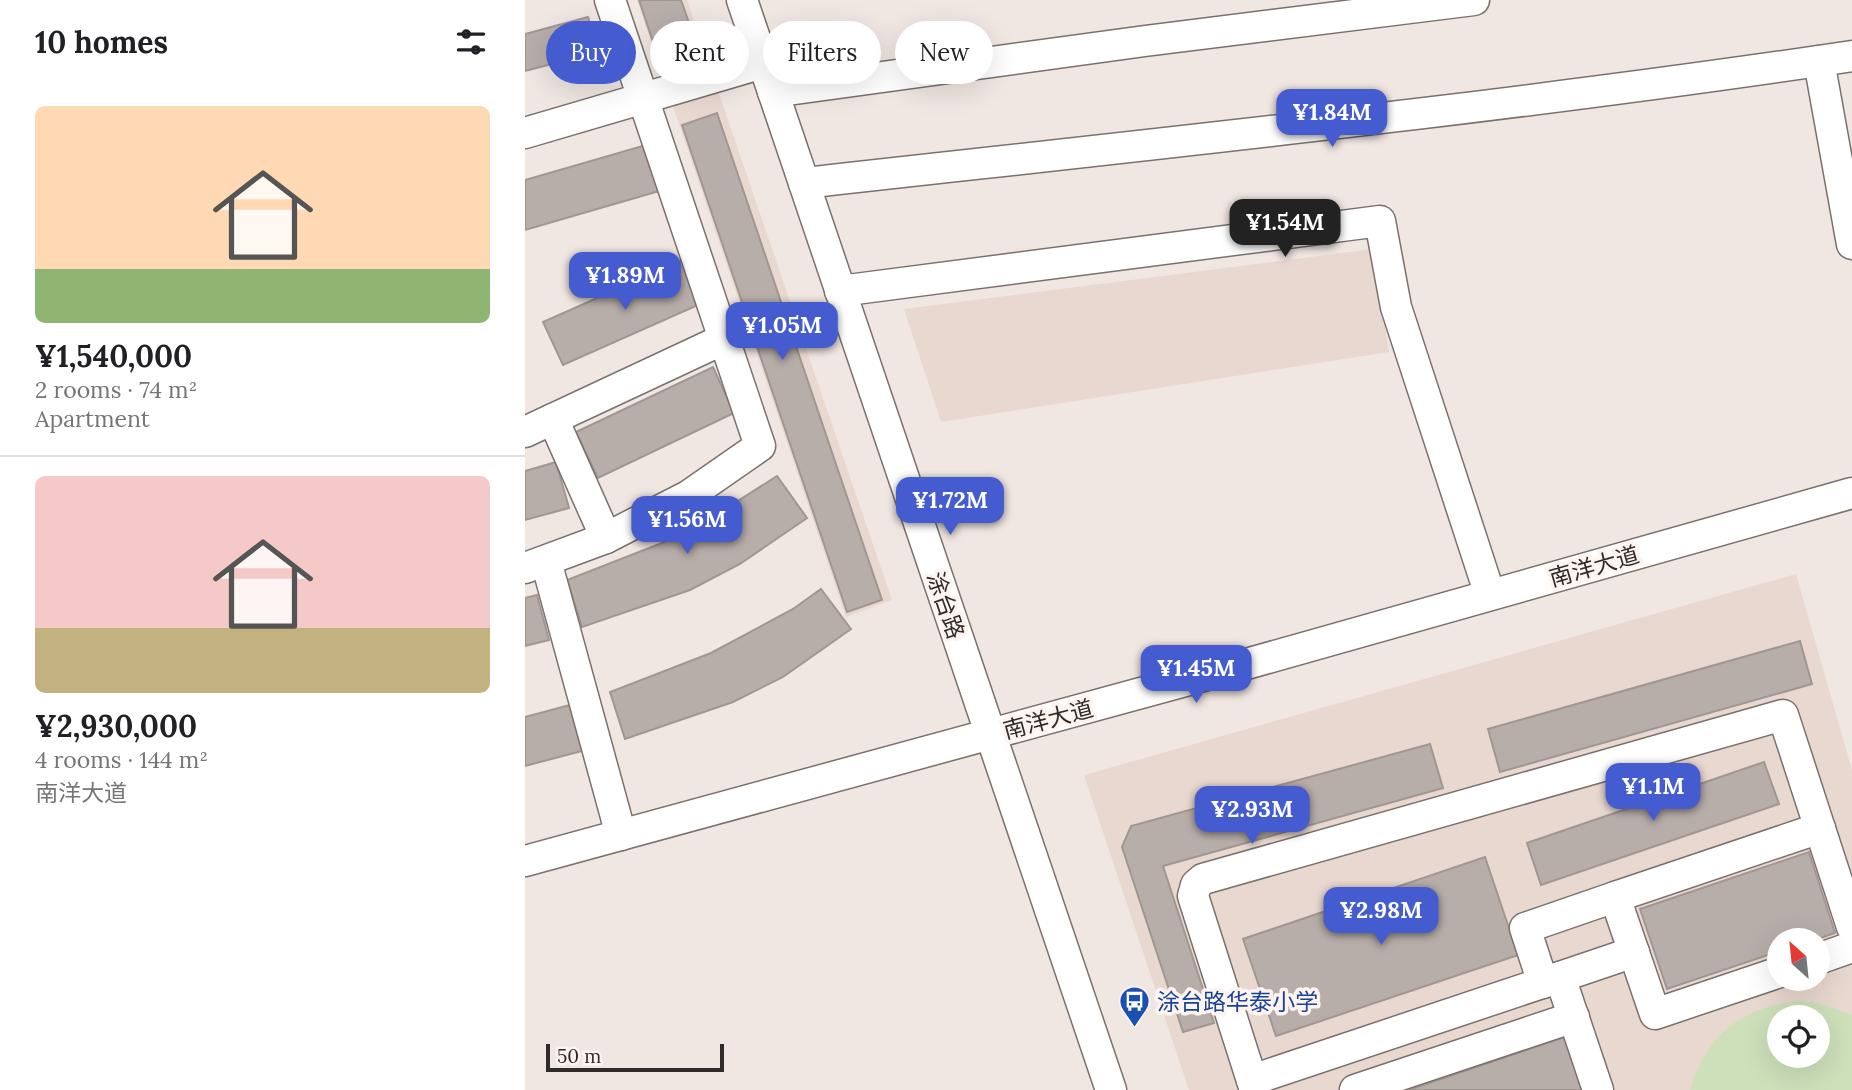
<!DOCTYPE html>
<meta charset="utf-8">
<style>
body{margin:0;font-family:Lora,"Noto Sans SC",serif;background:#f6f6f6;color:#202124;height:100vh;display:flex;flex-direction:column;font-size:26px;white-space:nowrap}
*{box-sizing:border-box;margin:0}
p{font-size:23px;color:#757577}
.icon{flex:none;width:38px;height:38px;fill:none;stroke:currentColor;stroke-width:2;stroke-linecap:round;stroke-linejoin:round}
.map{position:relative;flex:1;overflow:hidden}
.side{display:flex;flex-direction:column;background:#fff;width:525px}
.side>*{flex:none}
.guide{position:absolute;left:21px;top:21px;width:665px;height:63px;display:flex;gap:14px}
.needle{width:46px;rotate:333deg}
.fabs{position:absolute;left:1242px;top:928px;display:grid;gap:14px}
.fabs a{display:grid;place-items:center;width:63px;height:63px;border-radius:50%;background:#fff;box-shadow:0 7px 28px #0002;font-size:35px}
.scale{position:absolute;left:21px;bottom:18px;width:178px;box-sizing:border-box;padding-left:7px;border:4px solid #2f2b29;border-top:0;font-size:19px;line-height:24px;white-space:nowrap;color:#2f2b29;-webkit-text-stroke:5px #fef4ef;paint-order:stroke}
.price{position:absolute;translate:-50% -60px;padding:0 16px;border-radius:14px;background:#455cd0;color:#fff;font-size:23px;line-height:46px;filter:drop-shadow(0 2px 4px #0008)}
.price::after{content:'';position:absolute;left:50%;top:42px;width:21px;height:16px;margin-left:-10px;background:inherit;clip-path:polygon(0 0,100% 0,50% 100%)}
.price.selected{background:#222;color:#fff}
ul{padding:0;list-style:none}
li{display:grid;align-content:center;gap:14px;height:371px;padding:0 35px}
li+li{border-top:2px solid #e0e0e0}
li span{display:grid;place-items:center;height:217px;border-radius:10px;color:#555}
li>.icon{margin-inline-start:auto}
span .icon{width:126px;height:126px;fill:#fffc;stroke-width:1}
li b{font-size:30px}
h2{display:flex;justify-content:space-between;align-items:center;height:84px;padding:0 35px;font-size:30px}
.tag{padding:0 24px;border-radius:32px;background:#fff;box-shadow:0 7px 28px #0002;font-size:24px;line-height:63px}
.tag.selected{background:#455cd0;color:#fff}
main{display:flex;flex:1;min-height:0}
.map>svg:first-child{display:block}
</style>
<main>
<section class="side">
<h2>10 homes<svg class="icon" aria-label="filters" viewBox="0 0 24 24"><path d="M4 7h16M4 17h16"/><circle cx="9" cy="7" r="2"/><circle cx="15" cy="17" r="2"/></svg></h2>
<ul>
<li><span style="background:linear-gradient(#ffd9b3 75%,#8fb573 0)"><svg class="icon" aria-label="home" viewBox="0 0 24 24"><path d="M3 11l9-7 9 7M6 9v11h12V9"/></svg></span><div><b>¥1,540,000</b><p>2 rooms · 74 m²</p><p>Apartment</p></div></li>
<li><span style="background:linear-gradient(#f6c9c9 70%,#c2b280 0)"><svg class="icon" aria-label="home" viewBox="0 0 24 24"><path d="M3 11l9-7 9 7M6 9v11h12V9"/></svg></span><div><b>¥2,930,000</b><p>4 rooms · 144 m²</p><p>南洋大道</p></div></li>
</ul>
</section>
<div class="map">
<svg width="1327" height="1090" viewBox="0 0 1327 1090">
<rect width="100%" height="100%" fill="#f0e6e2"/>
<g fill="#e9d8d0" fill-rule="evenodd">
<polygon points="112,0 162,0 367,600 321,617"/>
<polygon points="848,249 864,352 416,422 379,309"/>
<path d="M1271,574L1327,770V1090H664L559,775ZM1255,940H1293V978H1255ZM1255,1017H1293V1055H1255Z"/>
</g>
<path fill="#cde0ba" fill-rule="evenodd" d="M1278,1001L1294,1003L1327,1015V1090H1165C1181,1034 1220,1004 1278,1001ZM1255,1017H1293V1055H1255Z"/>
<g fill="#b7ada9" stroke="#a09792" stroke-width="2">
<polygon points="114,0 156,0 170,40 132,54"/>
<polygon points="63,17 73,52 0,71 0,34"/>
<polygon points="192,113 357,600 322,612 157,125"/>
<polygon points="128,143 141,189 0,230 0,180"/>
<polygon points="162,258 182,301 38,365 18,322"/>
<polygon points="188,367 209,413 73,478 51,432"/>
<polygon points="31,462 44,508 0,520 0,471"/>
<polygon points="252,476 282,518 215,564 165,590 57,627 42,580 142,541 194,513"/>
<polygon points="296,589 326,629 258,677 208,702 100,739 85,692 186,653 268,609"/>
<polygon points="12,595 24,640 0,646 0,598"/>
<polygon points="1275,641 1287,684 975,772 963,729"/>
<polygon points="56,702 68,748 0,766 0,717"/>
<polygon points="905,744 918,788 638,866 689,1023 658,1032 597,847 606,826"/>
<polygon points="1239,762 1254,804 1016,885 1002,843"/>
<polygon points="1284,852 1310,933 1290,940 1255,940 1255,951 1142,989 1115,909"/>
<polygon points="960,857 993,955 751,1036 718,939"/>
<polygon points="1040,1037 1058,1090 884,1090"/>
</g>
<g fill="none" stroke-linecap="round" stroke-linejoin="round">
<defs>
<g id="minor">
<polyline points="217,0 586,1090"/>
<polyline points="1294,61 1327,244"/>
<polyline points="248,92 620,41 949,0"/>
<polyline points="0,133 238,63"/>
<path d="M279,183C628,144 979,108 1327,56"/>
<polyline points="315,291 855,221 871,307 965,595"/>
<polyline points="28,419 81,538"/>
<polyline points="0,432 199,339"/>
<polyline points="21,561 96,835"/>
<polyline points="0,568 81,538 163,496 235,446 85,0"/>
<polyline points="0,861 693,672 1327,493"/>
<polyline points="1293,959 1327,947"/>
<polyline points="1255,972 1130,1014 1090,897 1295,828"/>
<polyline points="1035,977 1109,952"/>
<polyline points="1018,983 1000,928 1090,897"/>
<polyline points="727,1080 1035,977 1073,1090"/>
<polyline points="730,1090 668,896 671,885 678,879 1258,715 1327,927"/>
<polyline points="830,1090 1049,1017"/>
</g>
</defs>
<use href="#minor" stroke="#7a716d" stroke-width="33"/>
<use href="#minor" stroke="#fff" stroke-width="30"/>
</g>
<defs>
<symbol id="bus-pin" viewBox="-11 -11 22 30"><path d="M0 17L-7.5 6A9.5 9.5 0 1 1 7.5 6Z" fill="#1a4fb4" stroke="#fef4ef"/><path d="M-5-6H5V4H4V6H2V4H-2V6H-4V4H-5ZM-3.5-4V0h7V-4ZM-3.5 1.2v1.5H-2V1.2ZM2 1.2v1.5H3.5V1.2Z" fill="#fff"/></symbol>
</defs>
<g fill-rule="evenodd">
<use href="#bus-pin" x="592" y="984" width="35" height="47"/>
</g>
<g text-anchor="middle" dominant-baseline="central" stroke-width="7" stroke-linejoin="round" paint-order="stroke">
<g font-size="23" fill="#2f2b29" stroke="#fef4ef">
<text transform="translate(1069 566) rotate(-16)">南洋大道</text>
<text transform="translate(421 605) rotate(71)">涂台路</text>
<text transform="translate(523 719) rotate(-15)">南洋大道</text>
</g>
<g font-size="23" fill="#164399" stroke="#fef4ef" text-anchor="start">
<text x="632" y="1001">涂台路华泰小学</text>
</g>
</g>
</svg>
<div class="fabs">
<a><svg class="needle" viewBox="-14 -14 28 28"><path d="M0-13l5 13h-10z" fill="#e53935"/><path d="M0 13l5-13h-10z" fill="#757577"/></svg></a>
<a><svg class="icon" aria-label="locate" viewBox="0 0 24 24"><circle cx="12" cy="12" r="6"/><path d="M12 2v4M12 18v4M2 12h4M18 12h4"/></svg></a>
</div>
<div class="scale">50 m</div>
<b class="price" style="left:807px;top:149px">¥1.84M</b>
<b class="price selected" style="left:760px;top:259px">¥1.54M</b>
<b class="price" style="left:100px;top:312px">¥1.89M</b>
<b class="price" style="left:257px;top:362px">¥1.05M</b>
<b class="price" style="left:425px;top:537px">¥1.72M</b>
<b class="price" style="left:162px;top:556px">¥1.56M</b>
<b class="price" style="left:671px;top:705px">¥1.45M</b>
<b class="price" style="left:1128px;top:823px">¥1.1M</b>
<b class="price" style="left:727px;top:846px">¥2.93M</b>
<b class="price" style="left:856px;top:947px">¥2.98M</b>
<div class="guide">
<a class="tag selected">Buy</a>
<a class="tag">Rent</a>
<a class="tag">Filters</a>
<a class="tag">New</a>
</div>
</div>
</main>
